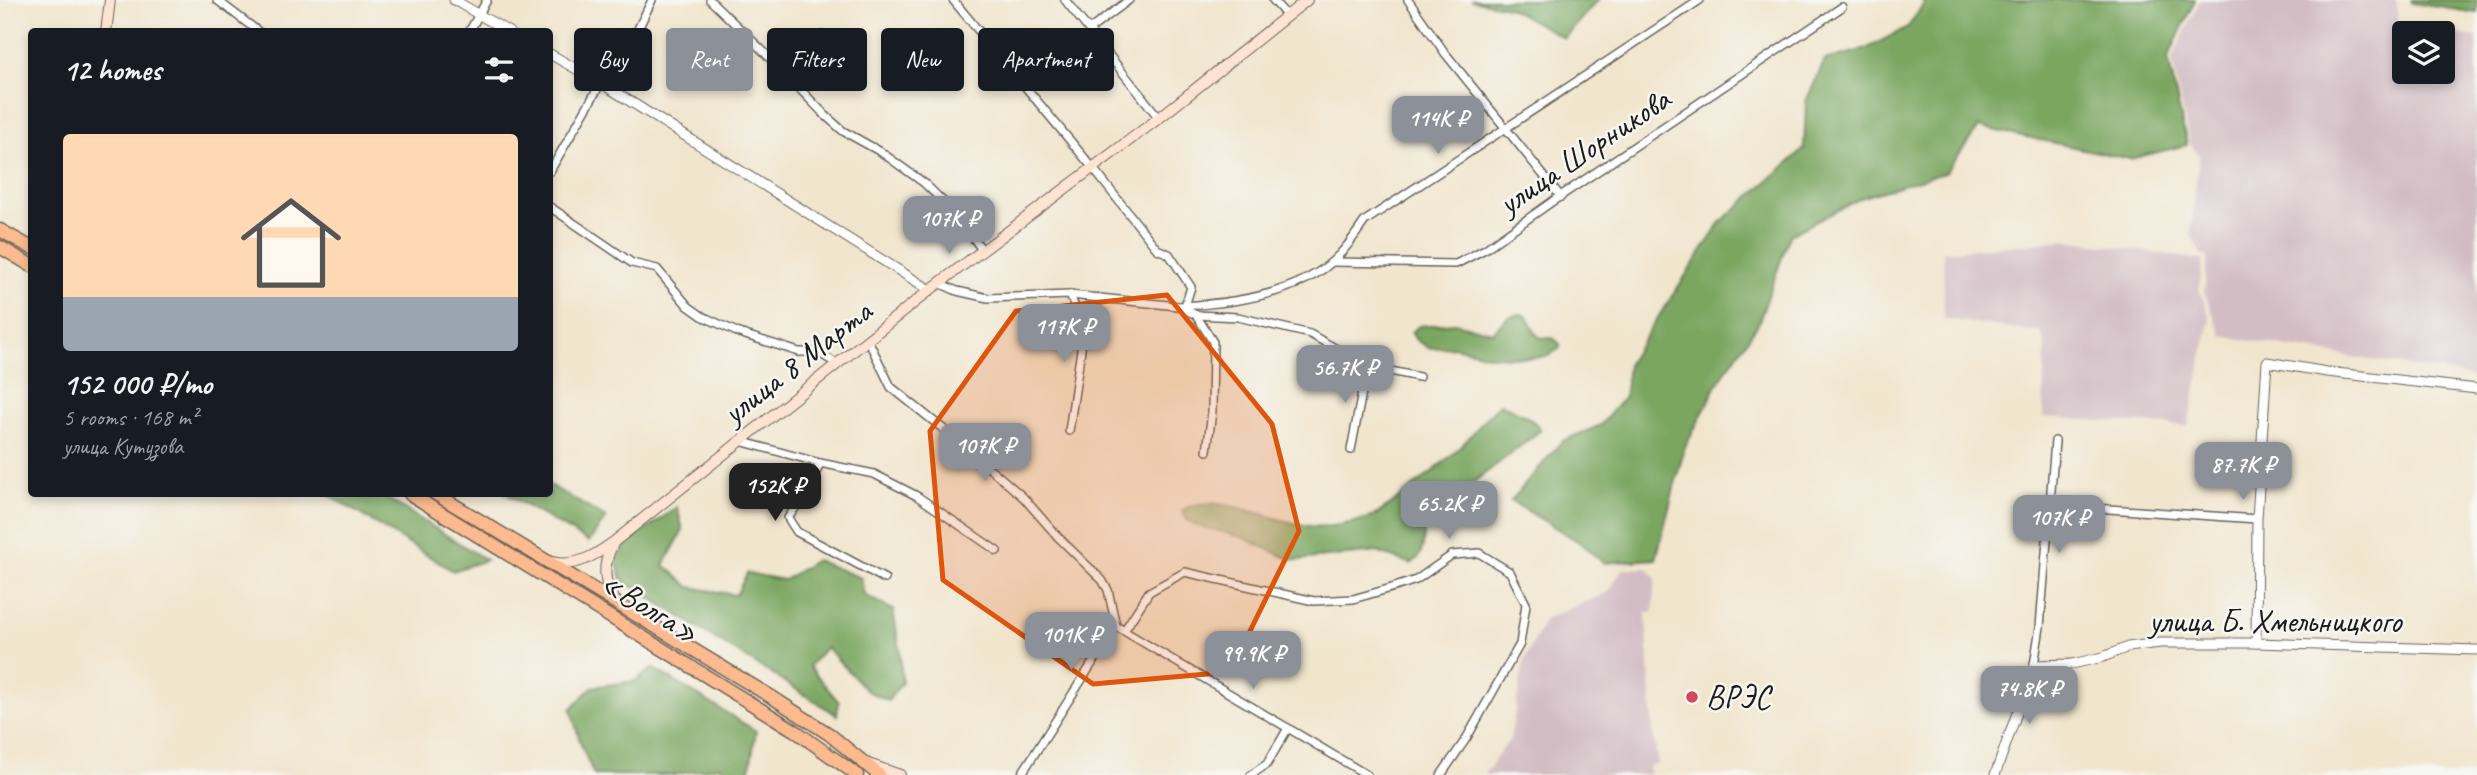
<!DOCTYPE html>
<meta charset="utf-8">
<style>
body{margin:0;font-family:Caveat,sans-serif;background:#20242c;color:#f1f3f6;height:100vh;display:flex;flex-direction:column;font-size:26px;white-space:nowrap}
*{box-sizing:border-box;margin:0}
p{font-size:23px;color:#9ea1a6}
.icon{flex:none;width:38px;height:38px;fill:none;stroke:currentColor;stroke-width:2;stroke-linecap:round;stroke-linejoin:round}
.map{position:relative;flex:1;overflow:hidden}
.side{position:absolute;left:28px;top:28px;width:525px;height:469px;display:flex;flex-direction:column;background:#171b24;border-radius:7px;box-shadow:0 4px 10px #0003}
.side>*{flex:none}
.banner{position:absolute;left:574px;top:28px;width:665px;height:63px;display:flex;gap:14px}
.buttons{position:absolute;left:2392px;top:21px;display:grid;gap:14px}
.buttons a{display:grid;place-items:center;width:63px;height:63px;border-radius:7px;background:#171b24;box-shadow:0 4px 10px #0003;font-size:35px}
.price{position:absolute;translate:-50% -60px;padding:0 16px;border-radius:14px;background:#8c9099;color:#fff;font-size:23px;line-height:46px;filter:drop-shadow(0 2px 4px #0008)}
.price::after{content:'';position:absolute;left:50%;top:42px;width:21px;height:16px;margin-left:-10px;background:inherit;clip-path:polygon(0 0,100% 0,50% 100%)}
.price.active{background:#222;color:#fff}
ul{padding:0;list-style:none}
li{display:grid;align-content:center;gap:14px;height:371px;padding:0 35px}
li span{display:grid;place-items:center;height:217px;border-radius:7px;color:#555}
li>.icon{margin-inline-start:auto}
span .icon{width:126px;height:126px;fill:#fffc;stroke-width:1}
li b{font-size:30px}
h2{display:flex;justify-content:space-between;align-items:center;height:84px;padding:0 35px;font-size:30px}
.pill{padding:0 24px;border-radius:7px;background:#171b24;box-shadow:0 4px 10px #0003;font-size:24px;line-height:63px}
.pill.active{background:#8c9099;color:#fff}
.map>svg:first-child{display:block}
</style>
<div class="map">
<svg width="2477" height="775" viewBox="0 0 2477 775">
<rect width="100%" height="100%" fill="#f6f6f2"/>
<filter id="ink" filterUnits="userSpaceOnUse"><feTurbulence type="fractalNoise" baseFrequency=".0143" numOctaves="2"/><feDisplacementMap in="SourceGraphic" scale="14" xChannelSelector="R" yChannelSelector="G"/><feConvolveMatrix kernelMatrix="1 2 1 2 8 2 1 2 1" color-interpolation-filters="sRGB"/></filter>
<filter id="wash" filterUnits="userSpaceOnUse"><feTurbulence type="fractalNoise" baseFrequency=".00686" numOctaves="4" result="noise"/><feDisplacementMap in="SourceGraphic" scale="28" xChannelSelector="R" yChannelSelector="G"/><feGaussianBlur stdDeviation="1.57" result="paint"/><feColorMatrix in="noise" values="0 0 0 0 0 0 0 0 0 0 0 0 0 0 0 0 0 1.4 0 .05"/><feComposite in="paint" operator="in"/></filter>
<g filter="url(#wash)">
<rect width="100%" height="100%" fill="#f1e5cd"/>
<g fill="#d2bdc5" fill-rule="evenodd">
<path d="M2200,0H2396L2398,24L2477,37V377L2222,336L2204,292L2208,257L2201,255L2191,234L2199,155L2190,144L2172,59ZM2404,33H2443V72H2404Z"/>
<polygon points="2067,240 2203,260 2199,289 2210,318 2188,426 2043,417 2045,342 2040,332 1944,319 1943,252"/>
<polygon points="1648,568 1656,579 1653,613 1646,613 1653,733 1658,764 1649,766 1649,775 1484,775 1510,739 1524,661 1545,619 1609,592 1622,569"/>
</g>
<g fill="#7aa660" stroke="#4b613e" stroke-width="2">
<polygon points="1471,0 1598,0 1564,38 1508,7"/>
<polygon points="1922,0 2195,0 2168,58 2187,145 2130,159 1979,127 1946,172 1863,197 1790,235 1758,324 1719,381 1684,449 1656,559 1604,563 1579,542 1511,501 1562,441 1601,425 1625,396 1628,363 1721,222 1804,149 1806,101 1825,60 1866,49 1908,27 1924,3"/>
<polygon points="2411,0 2477,0 2477,13 2411,3"/>
<path d="M1520,314L1525,315C1537,327 1529,340 1553,338L1560,344V348L1548,356L1534,358L1492,356L1454,347L1429,348L1416,340L1411,332L1419,326L1454,323L1493,332L1508,317Z"/>
<path d="M1500,404C1515,411 1531,416 1541,430C1515,450 1489,471 1463,490C1454,496 1442,499 1434,506C1416,524 1433,550 1411,564L1377,552L1297,560L1287,558L1241,537L1194,525L1187,520L1182,511C1209,488 1276,523 1310,526C1329,528 1350,524 1368,518C1381,514 1392,503 1403,495C1424,479 1446,462 1464,443C1476,430 1486,416 1500,404Z"/>
<polygon points="550,485 606,518 589,542 506,494 550,494"/>
<polygon points="327,494 380,494 486,560 453,571"/>
<polygon points="677,507 683,530 664,565 690,587 736,595 747,573 784,580 816,560 861,578 864,595 893,610 900,650 902,682 888,701 867,691 826,647 809,666 839,702 837,715 622,580 616,560 627,544"/>
<polygon points="653,668 756,731 749,775 725,775 720,766 674,775 594,775 581,745 571,709 592,687 635,681"/>
</g>
<path fill="#61a5d6" stroke="#3e6079" stroke-width="2" d="M824,28L841,44L859,49L868,60L864,71C834,73 814,69 793,47L805,32Z"/>
</g>
<g filter="url(#ink)">
<g fill="none" stroke-linecap="round" stroke-linejoin="round">
<defs>
<g id="minor">
<polyline points="217,0 259,32"/>
<polyline points="710,0 763,51 826,116 843,131 881,152 924,183 958,216 982,250"/>
<polyline points="953,0 1092,167 1157,249 1169,254 1191,287 1185,306"/>
<polyline points="1065,0 1159,118"/>
<polyline points="1273,0 1287,16"/>
<polyline points="1408,0 1445,53 1561,197"/>
<polyline points="1089,30 1129,0"/>
<polyline points="469,32 487,0"/>
<polyline points="550,171 601,83 638,29 652,0"/>
<polyline points="550,207 632,263 657,269 688,306 702,316 739,333 799,352 818,352 837,364"/>
<polyline points="1332,262 1456,264 1485,249 1553,201 1842,7"/>
<polyline points="939,283 957,291 988,298 1070,295 1178,306 1196,315 1238,317 1310,334 1367,366 1419,377"/>
<path d="M1178,306C1229,304 1302,295 1339,255C1349,245 1357,232 1365,221L1700,0"/>
<polyline points="1196,315 1213,342 1212,411 1207,451"/>
<polyline points="868,340 891,387 952,436 1023,497 1058,537 1102,580 1108,590 1116,626"/>
<polyline points="1069,431 1084,329 1070,295"/>
<polyline points="740,441 820,463 811,486 788,518 797,532 885,579"/>
<polyline points="1351,450 1367,366"/>
<polyline points="820,463 874,474 917,496 997,551"/>
<polyline points="2049,505 2257,519"/>
<polyline points="1124,631 1367,775"/>
<polyline points="2034,665 2040,627 2055,441"/>
<polyline points="1021,775 1116,626 1124,631 1149,592 1185,572 1314,601 1353,599 1395,587 1416,580 1452,555 1479,553 1510,572 1526,604 1520,644 1466,739 1441,775"/>
<polyline points="1251,775 1267,764 1288,728"/>
</g>
<g id="tertiary">
<polyline points="454,0 509,32"/>
<polyline points="550,54 601,83 930,290"/>
<polyline points="2256,643 2257,519 2267,362 2327,372 2477,389"/>
<polyline points="1995,775 2034,665 2072,664 2103,657 2128,647 2160,643 2256,643 2477,650"/>
</g>
<g id="secondary">
<polyline points="106,32 110,0"/>
<path d="M613,544C602,564 603,584 616,602"/>
<path d="M552,562C576,568 596,555 615,541L930,290L1159,118L1307,0"/>
<polyline points="868,764 900,775"/>
</g>
<g id="trunk">
<polyline points="0,230 32,248"/>
<polyline points="0,247 32,266"/>
<polyline points="410,494 794,730 857,775"/>
<polyline points="436,494 775,699 829,734 879,775"/>
</g>
</defs>
<use href="#minor" stroke="#67625a" stroke-width="10"/>
<use href="#tertiary" stroke="#67625a" stroke-width="11"/>
<use href="#secondary" stroke="#67625a" stroke-width="12"/>
<use href="#trunk" stroke="#67625a" stroke-width="15"/>
<use href="#minor" stroke="#fff" stroke-width="7"/>
<use href="#tertiary" stroke="#fff" stroke-width="9"/>
<use href="#secondary" stroke="#fee3d2" stroke-width="10"/>
<use href="#trunk" stroke="#fcba8e" stroke-width="12"/>
</g>
</g>
<path fill="#de560d" fill-opacity="0.2" stroke="#de560d" stroke-width="5" stroke-linejoin="round" d="M1167,295L1272,424L1299,531L1230,672L1093,684L943,580L930,431L1016,311Z"/>
<circle fill="#d1495b" stroke="#f6f6f2" stroke-width="2.5" cx="1692" cy="697" r="7"/>
<g text-anchor="middle" dominant-baseline="central" stroke-width="5" stroke-linejoin="round" paint-order="stroke">
<g font-size="33" fill="#1c1c1c" stroke="#f6f6f2">
<text transform="translate(1584 151) rotate(-34)">улица Шорникова</text>
<text transform="translate(797 362) rotate(-38)">улица 8 Марта</text>
<text transform="translate(650 607) rotate(32)">«Волга»</text>
<text x="2275" y="621">улица Б. Хмельницкого</text>
</g>
<g font-size="33" fill="#1c1c1c" stroke="#f6f6f2" text-anchor="start">
<text x="1706" y="697">ВРЭС</text>
</g>
</g>
</svg>
<div class="buttons">
<a><svg class="icon" aria-label="layers" viewBox="0 0 24 24"><path d="M12 4l9 5-9 5-9-5zM3 14l9 5 9-5"/></svg></a>
</div>
<b class="price" style="left:1438px;top:156px">114K ₽</b>
<b class="price" style="left:949px;top:256px">107K ₽</b>
<b class="price" style="left:1064px;top:364px">117K ₽</b>
<b class="price" style="left:1345px;top:405px">56.7K ₽</b>
<b class="price" style="left:985px;top:483px">107K ₽</b>
<b class="price" style="left:2243px;top:502px">87.7K ₽</b>
<b class="price active" style="left:775px;top:523px">152K ₽</b>
<b class="price" style="left:1449px;top:541px">65.2K ₽</b>
<b class="price" style="left:2059px;top:555px">107K ₽</b>
<b class="price" style="left:1071px;top:672px">101K ₽</b>
<b class="price" style="left:1253px;top:691px">99.9K ₽</b>
<b class="price" style="left:2029px;top:726px">74.8K ₽</b>
<div class="banner">
<a class="pill">Buy</a>
<a class="pill active">Rent</a>
<a class="pill">Filters</a>
<a class="pill">New</a>
<a class="pill">Apartment</a>
</div>
<section class="side">
<h2>12 homes<svg class="icon" aria-label="filters" viewBox="0 0 24 24"><path d="M4 7h16M4 17h16"/><circle cx="9" cy="7" r="2"/><circle cx="15" cy="17" r="2"/></svg></h2>
<ul>
<li><span style="background:linear-gradient(#ffd9b3 75%,#9aa5b1 0)"><svg class="icon" aria-label="home" viewBox="0 0 24 24"><path d="M3 11l9-7 9 7M6 9v11h12V9"/></svg></span><div><b>152 000 ₽/mo</b><p>5 rooms · 168 m²</p><p>улица Кутузова</p></div></li>
</ul>
</section>
</div>
